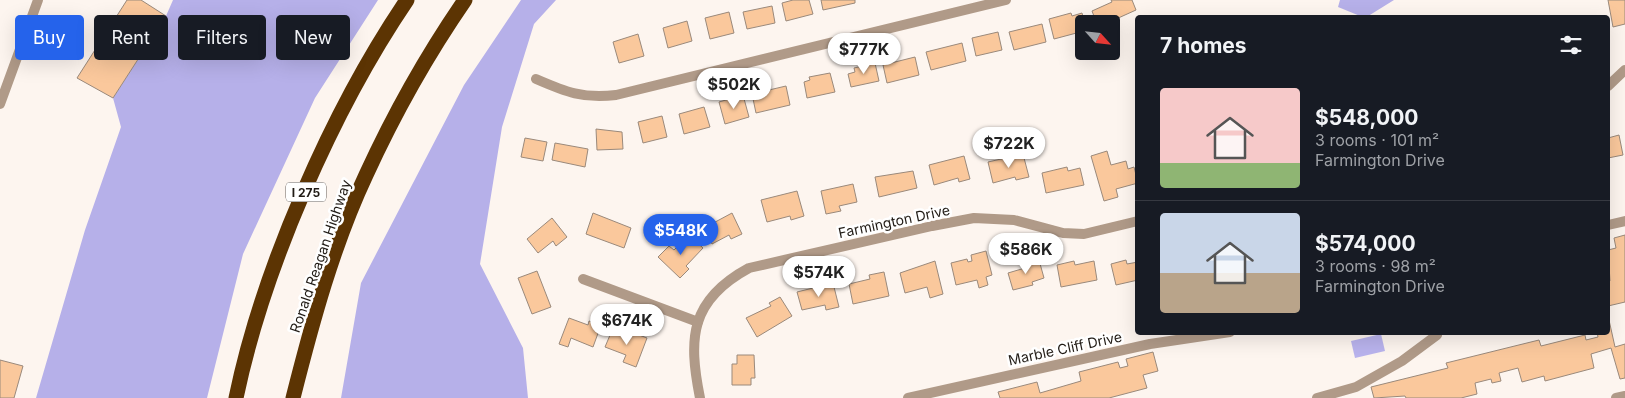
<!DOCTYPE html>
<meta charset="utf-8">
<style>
body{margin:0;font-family:Inter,sans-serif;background:#242831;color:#f1f3f6;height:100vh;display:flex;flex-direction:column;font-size:19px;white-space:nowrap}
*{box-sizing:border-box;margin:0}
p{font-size:16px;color:#9ea1a6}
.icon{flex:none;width:28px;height:28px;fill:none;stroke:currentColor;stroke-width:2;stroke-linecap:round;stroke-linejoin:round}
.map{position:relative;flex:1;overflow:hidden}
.details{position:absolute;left:1135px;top:15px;width:475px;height:320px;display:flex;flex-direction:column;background:#171b24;border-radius:5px;box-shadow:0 5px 20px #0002}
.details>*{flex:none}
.hud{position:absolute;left:15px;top:15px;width:475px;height:45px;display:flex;gap:10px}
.needle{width:32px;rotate:117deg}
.fabs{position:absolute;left:1075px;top:15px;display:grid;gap:10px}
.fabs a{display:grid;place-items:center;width:45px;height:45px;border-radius:5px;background:#171b24;box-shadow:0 5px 20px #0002;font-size:25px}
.price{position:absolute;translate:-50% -42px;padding:0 11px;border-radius:18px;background:#fff;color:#222;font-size:16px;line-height:32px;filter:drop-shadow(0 1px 2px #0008)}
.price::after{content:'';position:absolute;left:50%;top:30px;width:15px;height:11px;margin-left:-8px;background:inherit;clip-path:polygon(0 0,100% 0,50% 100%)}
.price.active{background:#2563eb;color:#fff}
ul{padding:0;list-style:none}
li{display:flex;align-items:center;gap:15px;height:125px;padding:0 25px}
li+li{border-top:1px solid #363941}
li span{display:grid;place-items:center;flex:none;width:140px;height:100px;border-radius:5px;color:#555}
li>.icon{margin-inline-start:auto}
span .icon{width:60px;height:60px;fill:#fffc;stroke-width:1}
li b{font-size:21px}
h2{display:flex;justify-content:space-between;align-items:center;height:60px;padding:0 25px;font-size:21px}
.pill{padding:0 18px;border-radius:5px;background:#171b24;box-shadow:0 5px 20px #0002;font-size:18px;line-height:45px}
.pill.active{background:#2563eb;color:#fff}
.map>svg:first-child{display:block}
</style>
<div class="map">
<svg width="1625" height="398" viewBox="0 0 1625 398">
<rect width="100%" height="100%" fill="#fdf5ef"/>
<g fill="#b6b0e9">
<polygon points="173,0 378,0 315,98 243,254 207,398 36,398 85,230 121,127 113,98 166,16"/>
<polygon points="521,0 556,0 534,24 502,127 480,264 523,348 528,398 341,398 361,283 464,85"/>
<polygon points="1340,0 1394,0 1365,18 1338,7"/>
</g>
<polygon fill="#b9b3ed" points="1381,334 1385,351 1355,358 1351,341"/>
<g fill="#fac89c" stroke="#9a897b">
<polygon points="127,0 141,0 166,16 113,98 77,78"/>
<polygon points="793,0 809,0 813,14 786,21 782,3"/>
<polygon points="821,0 855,0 855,3 823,10"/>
<polygon points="1111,0 1132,0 1136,10 1105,24 1097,24 1092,11 1112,2"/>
<polygon points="1608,0 1625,0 1625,24 1613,27"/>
<polygon points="772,6 775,23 747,29 743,12"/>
<polygon points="729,12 734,33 710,39 705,18"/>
<polygon points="1071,13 1072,16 1082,13 1085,24 1084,31 1054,39 1049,19"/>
<polygon points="687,21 692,41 668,48 663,28"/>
<polygon points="1042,24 1046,42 1014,50 1009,32"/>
<polygon points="998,32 1002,50 976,56 972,38"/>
<polygon points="638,34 644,56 619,63 613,42"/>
<polygon points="962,43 966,61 931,70 926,52"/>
<polygon points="915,57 919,75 887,83 883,65"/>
<polygon points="875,63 879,81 851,87 848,74 855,72 854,68"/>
<polygon points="830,73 835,92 807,98 804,82 810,80 809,77"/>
<polygon points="786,86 790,105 756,113 752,94"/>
<polygon points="743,95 749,117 725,124 719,102"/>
<polygon points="704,107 710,127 684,134 679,114"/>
<polygon points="662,116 667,137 643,143 638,122"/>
<polygon points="596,129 622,132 623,149 597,150"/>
<polygon points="1619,135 1623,155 1608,158 1608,138"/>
<polygon points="525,138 547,142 543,161 521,157"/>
<polygon points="555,143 588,149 585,167 552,160"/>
<polygon points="1107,151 1111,165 1126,161 1128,169 1134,167 1138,183 1116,189 1118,197 1104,201 1091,156"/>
<polygon points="1023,154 1029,177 1016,180 1015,177 993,183 988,162"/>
<polygon points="964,156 970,179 959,182 958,178 934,185 929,165"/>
<polygon points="1067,167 1068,171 1080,168 1084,185 1046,193 1042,173"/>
<polygon points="913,171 917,188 879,197 875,177"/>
<polygon points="853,184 857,202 839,206 841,211 826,214 821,191"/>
<polygon points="797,191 804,216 791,220 790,216 767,222 761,200"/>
<polygon points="593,213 631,228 624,248 586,234"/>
<polygon points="732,213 742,234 731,239 729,235 712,244 704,228"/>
<polygon points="552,218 567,237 556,246 553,241 538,253 527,239"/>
<polygon points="689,235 703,248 686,266 689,269 680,278 658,257 669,246 674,250"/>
<polygon points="1625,235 1625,302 1608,306 1608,282 1610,281 1608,250 1616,248 1614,238"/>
<polygon points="986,251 992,275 986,277 988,285 979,288 977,280 956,285 951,263 967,259 968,262 972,261 971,255"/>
<polygon points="1039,260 1044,278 1032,282 1033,285 1013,290 1008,273 1025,268 1024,264"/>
<polygon points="1126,260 1127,264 1138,262 1138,280 1116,285 1111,264"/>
<polygon points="935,261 943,294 930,298 927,287 905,293 900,273"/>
<polygon points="1074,261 1075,265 1094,261 1097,280 1061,287 1057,265"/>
<polygon points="537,271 551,307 532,314 518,278"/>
<polygon points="884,272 889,296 853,304 849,284 870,279 869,275"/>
<polygon points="833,283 839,307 826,310 825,305 802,310 797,292"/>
<polygon points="780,297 792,316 757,337 746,318 771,306 769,303"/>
<polygon points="569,318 588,325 589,321 601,325 593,347 571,338 568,347 559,344"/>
<polygon points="1609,320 1615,347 1625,344 1625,378 1620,379 1611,348 1591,354 1594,368 1545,381 1544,376 1522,382 1518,368 1499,373 1501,381 1492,383 1491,379 1475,383 1477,394 1461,398 1406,398 1405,396 1374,398 1371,387 1448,368 1446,363 1539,340 1541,346 1585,335 1586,340 1598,337 1597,332 1608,332"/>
<polygon points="613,328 633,336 634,333 647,338 636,367 623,362 626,355 605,347"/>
<polygon points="1153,352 1158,371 1143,375 1147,388 1109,398 1000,398 998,392 1037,382 1040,393 1081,381 1079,372 1118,362 1120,368 1128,366 1126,359"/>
<polygon points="737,355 754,355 755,378 751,378 751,385 732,385 732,364 737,364"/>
<polygon points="0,360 23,366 14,398 0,398"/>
</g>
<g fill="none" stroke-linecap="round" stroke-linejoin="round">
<g stroke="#b09a88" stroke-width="10">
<path d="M536,79C566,92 583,99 616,95L1006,0"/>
<polyline points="1608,86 1625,70"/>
<polyline points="0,104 38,0"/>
<polyline points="1608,225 1625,221"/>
<polyline points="583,279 698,322"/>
<path d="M700,398C688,338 690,300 749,268L932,226L974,218L1014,220L1063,233L1084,234L1138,221"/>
<polyline points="908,398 1150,344 1230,332"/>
<polyline points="1317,398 1356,387 1402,361 1437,335 1436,332"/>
<polyline points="1616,398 1625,396"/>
</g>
<g stroke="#5c3403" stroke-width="15">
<path d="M236,398C263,268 333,109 407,0"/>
<path d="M293,398C312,323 333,245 366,175C394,114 427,55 465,0"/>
</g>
</g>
<g text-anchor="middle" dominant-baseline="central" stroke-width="5" stroke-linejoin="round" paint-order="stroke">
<rect fill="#fff" stroke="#645f5b" stroke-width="1" x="286" y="182.5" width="40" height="19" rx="4"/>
<g font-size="12" font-weight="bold" fill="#211b15">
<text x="306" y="192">I 275</text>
</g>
<g font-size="14" fill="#211b15" stroke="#fff">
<text transform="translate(894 221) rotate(-12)">Farmington Drive</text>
<text transform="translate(320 256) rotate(-71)">Ronald Reagan Highway</text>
<text transform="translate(1065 348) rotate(-12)">Marble Cliff Drive</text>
</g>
</g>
</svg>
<div class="fabs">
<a><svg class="needle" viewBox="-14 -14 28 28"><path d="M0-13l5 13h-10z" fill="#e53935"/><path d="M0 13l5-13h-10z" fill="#9ea1a6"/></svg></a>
</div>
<b class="price" style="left:864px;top:75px">$777K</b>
<b class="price" style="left:734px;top:110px">$502K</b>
<b class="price" style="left:1009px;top:169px">$722K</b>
<b class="price active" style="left:681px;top:256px">$548K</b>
<b class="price" style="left:1026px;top:275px">$586K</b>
<b class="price" style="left:819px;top:298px">$574K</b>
<b class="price" style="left:627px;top:346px">$674K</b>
<div class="hud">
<a class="pill active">Buy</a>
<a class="pill">Rent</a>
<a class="pill">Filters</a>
<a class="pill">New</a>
</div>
<section class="details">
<h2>7 homes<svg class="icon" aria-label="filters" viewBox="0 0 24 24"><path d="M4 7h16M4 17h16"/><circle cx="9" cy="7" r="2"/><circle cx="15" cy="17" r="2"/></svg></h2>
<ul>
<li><span style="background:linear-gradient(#f6c9c9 75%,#8fb573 0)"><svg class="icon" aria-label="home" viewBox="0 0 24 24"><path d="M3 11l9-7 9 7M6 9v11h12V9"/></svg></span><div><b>$548,000</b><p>3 rooms · 101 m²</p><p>Farmington Drive</p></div></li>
<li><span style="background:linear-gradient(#c9d6e8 60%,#b9a48a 0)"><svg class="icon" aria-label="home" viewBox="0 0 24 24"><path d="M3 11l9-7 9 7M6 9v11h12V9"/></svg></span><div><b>$574,000</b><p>3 rooms · 98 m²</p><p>Farmington Drive</p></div></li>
</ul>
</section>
</div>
